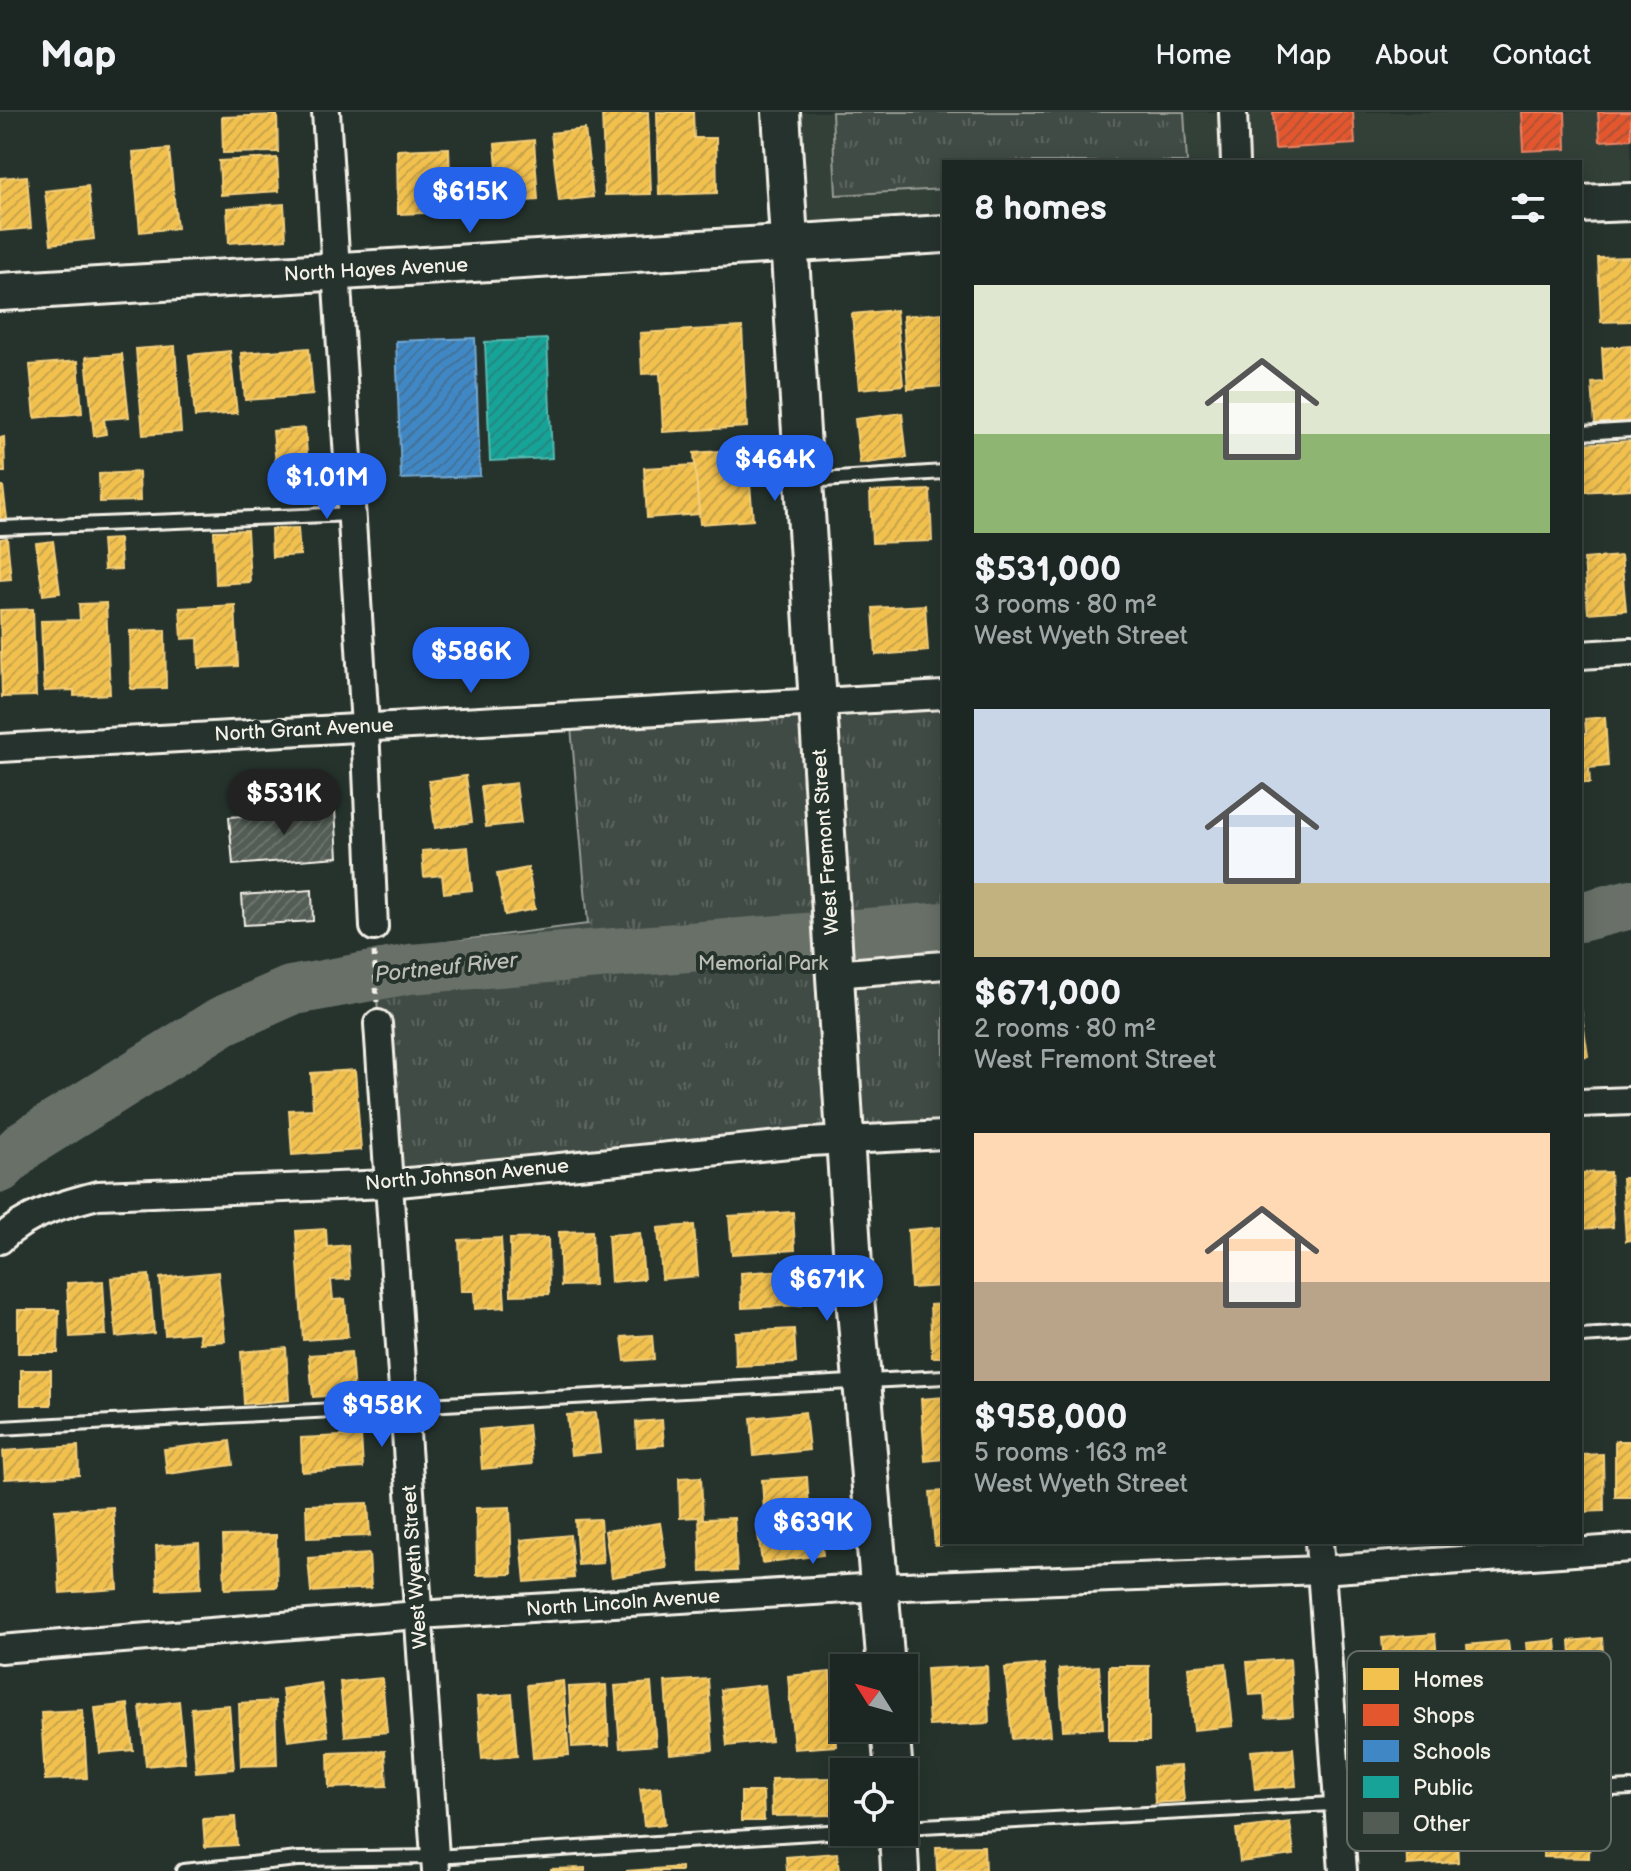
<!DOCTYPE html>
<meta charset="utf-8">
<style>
body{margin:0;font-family:"Balsamiq Sans",sans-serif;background:#29322f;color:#f1f3f6;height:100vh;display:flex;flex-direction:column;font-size:30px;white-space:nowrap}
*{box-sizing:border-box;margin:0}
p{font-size:26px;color:#a0a5a5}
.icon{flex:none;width:44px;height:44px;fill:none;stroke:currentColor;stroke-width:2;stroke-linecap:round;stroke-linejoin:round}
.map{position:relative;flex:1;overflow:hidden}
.panel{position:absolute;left:942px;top:48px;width:640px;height:1384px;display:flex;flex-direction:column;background:#1c2622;border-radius:0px;box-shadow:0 4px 20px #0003,0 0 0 2px #3a4340}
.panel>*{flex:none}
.needle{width:52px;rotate:307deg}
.buttons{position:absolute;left:830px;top:1542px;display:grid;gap:16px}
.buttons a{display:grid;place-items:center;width:88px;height:88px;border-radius:0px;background:#1c2622;box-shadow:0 4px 20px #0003,0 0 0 2px #3a4340;font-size:40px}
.price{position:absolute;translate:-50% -68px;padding:0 18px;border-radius:28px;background:#2563eb;color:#fff;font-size:26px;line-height:52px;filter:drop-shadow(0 2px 4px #0008)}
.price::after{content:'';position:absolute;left:50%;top:48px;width:24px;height:18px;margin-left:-12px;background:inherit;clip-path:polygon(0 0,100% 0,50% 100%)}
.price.selected{background:#222;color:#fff}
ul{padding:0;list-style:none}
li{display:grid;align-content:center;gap:16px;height:424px;padding:0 32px}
li span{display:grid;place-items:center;height:248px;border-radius:0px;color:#555}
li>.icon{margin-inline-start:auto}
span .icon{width:144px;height:144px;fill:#fffc;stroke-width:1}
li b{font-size:34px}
h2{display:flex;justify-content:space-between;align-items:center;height:96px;padding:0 32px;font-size:34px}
header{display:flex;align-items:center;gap:48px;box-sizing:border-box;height:112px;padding:0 40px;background:#1c2622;border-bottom:2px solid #3a4340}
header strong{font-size:38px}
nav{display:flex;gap:44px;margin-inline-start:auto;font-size:28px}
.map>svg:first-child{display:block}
</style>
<header>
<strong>Map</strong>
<nav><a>Home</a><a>Map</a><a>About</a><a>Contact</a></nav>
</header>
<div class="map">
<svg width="1631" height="1759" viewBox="0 0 1631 1759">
<defs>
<pattern id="park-tufts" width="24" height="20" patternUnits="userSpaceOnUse" patternTransform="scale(2)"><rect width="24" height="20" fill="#414b45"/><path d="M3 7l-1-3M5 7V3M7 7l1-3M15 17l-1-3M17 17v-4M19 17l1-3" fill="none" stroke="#5d6560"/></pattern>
<pattern id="homes-hatch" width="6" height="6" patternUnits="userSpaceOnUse" patternTransform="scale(2)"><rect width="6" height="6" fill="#f2c14e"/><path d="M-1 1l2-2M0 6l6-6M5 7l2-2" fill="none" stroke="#c8a34c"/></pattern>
<pattern id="shops-hatch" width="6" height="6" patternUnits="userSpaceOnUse" patternTransform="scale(2)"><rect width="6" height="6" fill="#e4572e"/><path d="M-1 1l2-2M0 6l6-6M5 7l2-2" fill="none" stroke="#ae5236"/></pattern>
<pattern id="schools-hatch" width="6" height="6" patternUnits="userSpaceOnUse" patternTransform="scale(2)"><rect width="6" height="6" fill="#3f88c5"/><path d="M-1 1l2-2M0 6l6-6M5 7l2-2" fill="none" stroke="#427299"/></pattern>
<pattern id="public-hatch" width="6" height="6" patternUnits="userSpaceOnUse" patternTransform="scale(2)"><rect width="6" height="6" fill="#17a398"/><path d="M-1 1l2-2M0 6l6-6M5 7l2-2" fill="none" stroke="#26887f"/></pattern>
<pattern id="building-hatch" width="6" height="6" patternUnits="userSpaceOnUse" patternTransform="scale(2)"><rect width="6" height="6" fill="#525c55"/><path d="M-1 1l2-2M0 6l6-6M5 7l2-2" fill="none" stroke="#6c746d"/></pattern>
</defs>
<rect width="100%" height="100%" fill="#26332d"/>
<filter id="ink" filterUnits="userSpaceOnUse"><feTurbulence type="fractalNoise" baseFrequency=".0125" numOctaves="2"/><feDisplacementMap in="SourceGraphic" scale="16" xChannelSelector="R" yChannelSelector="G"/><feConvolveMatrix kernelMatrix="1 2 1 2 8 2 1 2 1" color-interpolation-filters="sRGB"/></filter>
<g filter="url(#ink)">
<polygon fill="#333f39" points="781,0 1631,0 1631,91 1580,93 1580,50 944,50 944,124 789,131"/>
<g fill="url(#park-tufts)" stroke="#9a9e96" stroke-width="2">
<polygon points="832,0 1184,0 1187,50 944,50 944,77 836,83"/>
<polygon points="944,583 944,1023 389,1072 374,839 588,812 570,603"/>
</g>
<g fill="url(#homes-hatch)" stroke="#f3cf7c" stroke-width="2">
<polygon points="602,0 648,0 651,82 605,83"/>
<polygon points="657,0 693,0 694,26 716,26 717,81 659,83"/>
<polygon points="277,3 278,40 223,41 222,5"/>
<polygon points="585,17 593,85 559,89 551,21"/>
<polygon points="534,28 538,88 500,91 495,32"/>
<polygon points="449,36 451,100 398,102 397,38"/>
<polygon points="169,37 177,116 140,120 133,40"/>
<polygon points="277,46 279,79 221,83 219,49"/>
<polygon points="27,64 31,116 0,119 0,66"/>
<polygon points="88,74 94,127 51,132 45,79"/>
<polygon points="284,92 286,127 229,131 227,96"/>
<polygon points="1631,145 1631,209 1601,210 1598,146"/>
<polygon points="896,198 903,273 859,277 852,202"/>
<polygon points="943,201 944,274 908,277 903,204"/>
<polygon points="742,215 747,315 663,320 660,261 642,262 640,221"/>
<polygon points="175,234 181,320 143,323 136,237"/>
<polygon points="1631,234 1631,309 1595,312 1592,271 1604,270 1602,236"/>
<polygon points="309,236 313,283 245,288 241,241"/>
<polygon points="230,239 237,301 195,305 189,243"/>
<polygon points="122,242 129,305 104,307 106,322 94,324 86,245"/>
<polygon points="78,249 82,301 35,306 30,253"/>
<polygon points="902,301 907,346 860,352 855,307"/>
<polygon points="305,316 310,383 279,386 273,319"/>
<polygon points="4,325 5,360 0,360 0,326"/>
<polygon points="1631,329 1631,377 1580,380 1580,332"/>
<polygon points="747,337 753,408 700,412 694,341"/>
<polygon points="695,353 699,402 647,406 644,356"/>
<polygon points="139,360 140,389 100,390 99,362"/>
<polygon points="0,374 3,374 7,407 0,407"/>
<polygon points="930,378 932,429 872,431 870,380"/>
<polygon points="298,416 300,443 272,445 271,417"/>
<polygon points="247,418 250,470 216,472 214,419"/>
<polygon points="7,426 11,467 0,468 0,427"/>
<polygon points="119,427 121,457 104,458 102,428"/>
<polygon points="53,429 60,481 43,483 36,431"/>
<polygon points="1621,444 1626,498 1588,501 1584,447"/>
<rect x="942" y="469" width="2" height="56"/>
<polygon points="106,491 110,582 74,584 74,578 44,579 41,509 80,508 79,492"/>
<polygon points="235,493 238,554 199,556 198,526 182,527 180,496"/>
<polygon points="925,493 928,539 876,543 873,496"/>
<polygon points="33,497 36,584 2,585 0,498"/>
<polygon points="165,518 166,576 131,577 130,519"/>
<polygon points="1605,605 1608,654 1589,656 1590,671 1580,671 1580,622 1586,621 1585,607"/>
<polygon points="466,664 472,710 435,716 429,669"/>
<polygon points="516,671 521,711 486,715 481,675"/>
<polygon points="468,735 472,778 444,781 442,763 424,765 422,739"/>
<polygon points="528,756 535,797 505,803 497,762"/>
<polygon points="1580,890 1588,944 1580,945"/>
<polygon points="355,958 361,1038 292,1043 289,998 313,997 311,961"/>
<polygon points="1610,1060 1613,1115 1580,1117 1580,1061"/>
<polygon points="1622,1066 1631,1066 1631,1128 1626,1129"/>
<polygon points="793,1100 795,1138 732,1142 729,1104"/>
<polygon points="694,1113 698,1164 662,1167 658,1116"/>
<polygon points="943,1115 944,1174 911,1176 908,1118"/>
<polygon points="326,1117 327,1135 348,1133 350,1167 331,1168 333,1188 345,1187 348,1225 303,1228 296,1119"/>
<polygon points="592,1119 594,1173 561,1174 559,1120"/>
<polygon points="640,1121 644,1167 611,1170 608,1123"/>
<polygon points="501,1126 505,1195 475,1197 474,1179 461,1179 459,1128"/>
<polygon points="548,1126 549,1182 511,1183 510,1127"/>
<polygon points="800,1157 802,1193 742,1196 741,1161"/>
<polygon points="218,1160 225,1229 200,1231 199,1220 165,1223 160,1166"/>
<polygon points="149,1163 154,1221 116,1225 111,1166"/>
<polygon points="103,1169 106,1223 70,1225 67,1171"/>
<polygon points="944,1192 944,1245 932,1245 930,1193"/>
<polygon points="18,1198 59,1198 58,1241 18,1241"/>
<polygon points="794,1217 796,1251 736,1254 735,1220"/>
<polygon points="652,1223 654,1247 625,1249 622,1225"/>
<polygon points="286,1236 289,1288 244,1292 241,1240"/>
<polygon points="351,1240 354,1282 313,1285 309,1243"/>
<rect x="21" y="1258" width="30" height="35"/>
<polygon points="944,1285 944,1347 925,1349 921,1287"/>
<polygon points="805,1300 809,1338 754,1344 751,1306"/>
<polygon points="596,1301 600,1340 571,1343 567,1303"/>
<polygon points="662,1308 664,1333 637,1335 636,1310"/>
<polygon points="528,1313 532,1352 482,1357 479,1318"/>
<polygon points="361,1323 363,1356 302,1360 301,1326"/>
<polygon points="230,1329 233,1353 167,1362 164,1337"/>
<rect x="1615" y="1329" width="16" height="56"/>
<polygon points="78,1334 79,1363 5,1367 3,1339"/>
<polygon points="1603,1342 1604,1399 1580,1400 1580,1343"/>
<polygon points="701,1365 703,1407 734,1406 737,1459 701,1460 699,1405 680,1406 679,1366"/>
<polygon points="807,1365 809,1395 764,1399 762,1368"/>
<polygon points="944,1379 944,1430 969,1430 935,1434 930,1380"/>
<polygon points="368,1391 370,1424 307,1426 306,1393"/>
<polygon points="113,1395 118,1477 60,1481 55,1398"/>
<polygon points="510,1395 512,1462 477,1463 476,1396"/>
<polygon points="600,1407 603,1451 578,1453 575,1408"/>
<polygon points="818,1407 823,1443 762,1451 757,1414"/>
<polygon points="660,1411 667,1456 612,1465 605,1419"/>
<polygon points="276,1423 277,1475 225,1477 223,1424"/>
<polygon points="570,1423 574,1466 525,1470 521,1428"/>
<polygon points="199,1431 201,1476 158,1478 156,1434"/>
<polygon points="369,1442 371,1476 311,1480 308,1446"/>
<polygon points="1435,1522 1438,1560 1385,1564 1382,1526"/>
<polygon points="1602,1526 1606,1584 1574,1587 1570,1529"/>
<polygon points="1556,1528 1562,1595 1532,1597 1526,1531"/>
<polygon points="1508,1529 1514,1580 1472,1585 1467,1533"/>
<polygon points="1290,1547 1293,1604 1266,1606 1264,1582 1250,1583 1247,1550"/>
<polygon points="1226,1551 1233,1614 1194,1618 1188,1555"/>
<polygon points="1044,1552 1051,1623 1012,1627 1005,1556"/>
<polygon points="987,1554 989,1611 929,1614 926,1557"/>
<polygon points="1099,1554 1103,1616 1063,1618 1059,1557"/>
<rect x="1109" y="1554" width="40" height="75"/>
<polygon points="830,1560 836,1634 794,1637 788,1564"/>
<polygon points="382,1566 387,1620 345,1624 340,1570"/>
<polygon points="708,1567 713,1638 670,1642 665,1570"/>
<polygon points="563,1569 569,1643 533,1646 527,1573"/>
<polygon points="321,1571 328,1624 288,1629 282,1577"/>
<polygon points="651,1571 656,1633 620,1636 615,1574"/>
<polygon points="606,1573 609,1633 572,1635 569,1575"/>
<polygon points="765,1573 771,1629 727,1634 721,1578"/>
<polygon points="512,1582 517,1644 482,1647 477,1585"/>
<polygon points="179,1589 185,1650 146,1654 140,1594"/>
<polygon points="275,1589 277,1653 241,1654 239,1591"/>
<polygon points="128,1592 133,1638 100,1641 95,1596"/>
<polygon points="229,1593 234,1657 196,1660 191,1596"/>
<polygon points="83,1598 87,1666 45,1668 41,1600"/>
<polygon points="1293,1636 1296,1674 1255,1677 1251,1639"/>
<polygon points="385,1639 387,1674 329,1676 328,1641"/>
<polygon points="1181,1654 1184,1689 1155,1691 1153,1655"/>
<polygon points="835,1666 836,1703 772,1704 771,1667"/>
<polygon points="661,1675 665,1712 644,1714 640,1677"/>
<polygon points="741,1680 763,1680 764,1709 741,1709"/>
<polygon points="1456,1697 1458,1750 1407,1753 1406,1718 1421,1718 1420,1698"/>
<polygon points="235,1705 237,1733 205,1735 203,1707"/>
<polygon points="1290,1710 1294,1743 1240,1750 1236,1717"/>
<polygon points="1545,1711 1590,1712 1589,1746 1544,1745"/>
<polygon points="984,1734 985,1759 937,1759 936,1735"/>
<polygon points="837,1741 839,1759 787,1759 786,1745"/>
<polygon points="681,1755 681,1759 626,1759"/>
<polygon points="585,1756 585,1759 551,1759 551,1757"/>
</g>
<g fill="url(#shops-hatch)" stroke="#e98566" stroke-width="2">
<polygon points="1273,0 1353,0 1355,32 1275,37"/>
<polygon points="1521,0 1565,0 1566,37 1523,39"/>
<polygon points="1598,0 1631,0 1631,27 1600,29"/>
</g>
<polygon fill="url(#schools-hatch)" stroke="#75a8d0" stroke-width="2" points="475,226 480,364 401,367 396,229"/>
<polygon fill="url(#public-hatch)" stroke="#59bab0" stroke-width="2" points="547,227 552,346 490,349 485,230"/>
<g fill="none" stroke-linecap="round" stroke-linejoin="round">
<g stroke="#676f68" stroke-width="50">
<polyline points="1580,805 1631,792"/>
<polyline points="0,1056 25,1032 222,909 290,879 410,857 944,815"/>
</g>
</g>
<g fill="url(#building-hatch)" stroke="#f4f1e8" stroke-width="2">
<polygon points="335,698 338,745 233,753 229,705"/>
<polygon points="312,778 313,809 244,813 242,783"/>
</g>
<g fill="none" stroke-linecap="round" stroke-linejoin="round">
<defs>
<g id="lane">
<polyline points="1580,321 1631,318"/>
<polyline points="807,369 944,360"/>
<polyline points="0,416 352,402"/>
<polyline points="1580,1224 1631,1221"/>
<polyline points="0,1316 944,1265"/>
<polyline points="904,1715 1631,1676"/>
<polyline points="183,1759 298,1747 435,1745 844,1719"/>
</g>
<g id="street">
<polyline points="326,0 365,614 374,815"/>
<polyline points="1233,0 1235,50"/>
<polyline points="1580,543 1631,540"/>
<polyline points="0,636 944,583"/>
<polyline points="834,862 944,853"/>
<polyline points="378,912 436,1759"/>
<polyline points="1580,991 1631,989"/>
<path d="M0,1128C26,1102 63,1092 98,1083L389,1072L809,1030L944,1023"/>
<polyline points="1319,1430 1343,1759"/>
<polyline points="0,1537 418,1503 879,1475 1321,1458 1631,1436"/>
</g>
<g id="secondary">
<polyline points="781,0 855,1185 886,1556"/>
<polyline points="1580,92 1631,90"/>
<polyline points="0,180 944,122"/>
<polyline points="890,1616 894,1660"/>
<polyline points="898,1720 900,1759"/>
</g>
</defs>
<use href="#lane" stroke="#f4f1e8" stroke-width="18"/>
<use href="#street" stroke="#f4f1e8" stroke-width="32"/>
<use href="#secondary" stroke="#f4f1e8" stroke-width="42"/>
<polyline stroke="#f4f1e8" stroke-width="5" stroke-dasharray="6 6" stroke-linecap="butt" points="374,840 377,890"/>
<use href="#lane" stroke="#26332d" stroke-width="12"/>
<use href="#street" stroke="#26332d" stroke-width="26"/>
<use href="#secondary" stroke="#26332d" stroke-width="36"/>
</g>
</g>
<g text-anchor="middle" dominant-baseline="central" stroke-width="8" stroke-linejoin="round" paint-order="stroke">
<g font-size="20" fill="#f4f1e8" stroke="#26332d">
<text transform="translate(376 158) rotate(-3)">North Hayes Avenue</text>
<text transform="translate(304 618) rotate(-3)">North Grant Avenue</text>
<text transform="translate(826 730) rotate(-94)">West Fremont Street</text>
<text transform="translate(467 1063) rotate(-5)">North Johnson Avenue</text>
<text transform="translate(415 1455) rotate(-94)">West Wyeth Street</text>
<text transform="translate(623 1491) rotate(-4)">North Lincoln Avenue</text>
</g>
<g font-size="20" fill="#bebfb7" stroke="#26332d">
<text x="763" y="852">Memorial Park</text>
</g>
<g font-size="22" font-style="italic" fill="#bcbdb5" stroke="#26332d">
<text transform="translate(446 856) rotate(-6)">Portneuf River</text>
</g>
</g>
<rect x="1347" y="1539" width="264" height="200" rx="12" fill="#26332d" stroke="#646c65" stroke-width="2"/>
<rect x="1363" y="1556" width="36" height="22" fill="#f2c14e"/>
<rect x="1363" y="1592" width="36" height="22" fill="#e4572e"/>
<rect x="1363" y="1628" width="36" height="22" fill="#3f88c5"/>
<rect x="1363" y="1664" width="36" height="22" fill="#17a398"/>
<rect x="1363" y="1700" width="36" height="22" fill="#525c55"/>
<g font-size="22" fill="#f4f1e8">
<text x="1413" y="1575">Homes</text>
<text x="1413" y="1611">Shops</text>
<text x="1413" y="1647">Schools</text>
<text x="1413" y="1683">Public</text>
<text x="1413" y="1719">Other</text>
</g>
</svg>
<div class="buttons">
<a><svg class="needle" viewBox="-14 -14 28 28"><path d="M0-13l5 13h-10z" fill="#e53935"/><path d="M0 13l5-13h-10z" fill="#a0a5a5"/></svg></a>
<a><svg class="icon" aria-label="locate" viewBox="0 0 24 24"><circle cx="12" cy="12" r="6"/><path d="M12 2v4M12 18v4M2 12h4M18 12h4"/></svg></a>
</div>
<b class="price" style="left:470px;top:123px">$615K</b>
<b class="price" style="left:775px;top:391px">$464K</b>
<b class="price" style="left:327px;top:409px">$1.01M</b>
<b class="price" style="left:471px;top:583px">$586K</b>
<b class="price selected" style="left:284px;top:725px">$531K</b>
<b class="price" style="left:827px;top:1211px">$671K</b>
<b class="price" style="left:382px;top:1337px">$958K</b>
<b class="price" style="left:813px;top:1454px">$639K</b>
<section class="panel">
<h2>8 homes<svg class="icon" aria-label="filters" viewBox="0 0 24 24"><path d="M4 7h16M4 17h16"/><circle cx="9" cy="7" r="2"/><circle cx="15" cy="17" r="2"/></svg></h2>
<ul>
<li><span style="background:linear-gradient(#dfe7d0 60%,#8fb573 0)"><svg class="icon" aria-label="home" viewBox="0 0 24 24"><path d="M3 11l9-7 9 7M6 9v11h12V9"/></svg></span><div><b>$531,000</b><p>3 rooms · 80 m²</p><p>West Wyeth Street</p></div></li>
<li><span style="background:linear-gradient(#c9d6e8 70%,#c2b280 0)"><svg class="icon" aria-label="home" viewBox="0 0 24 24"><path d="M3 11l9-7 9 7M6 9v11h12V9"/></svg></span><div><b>$671,000</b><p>2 rooms · 80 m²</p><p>West Fremont Street</p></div></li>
<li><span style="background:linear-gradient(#ffd9b3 60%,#b9a48a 0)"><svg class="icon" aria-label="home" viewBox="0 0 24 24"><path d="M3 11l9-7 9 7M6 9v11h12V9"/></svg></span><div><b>$958,000</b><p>5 rooms · 163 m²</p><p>West Wyeth Street</p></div></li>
</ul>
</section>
</div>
